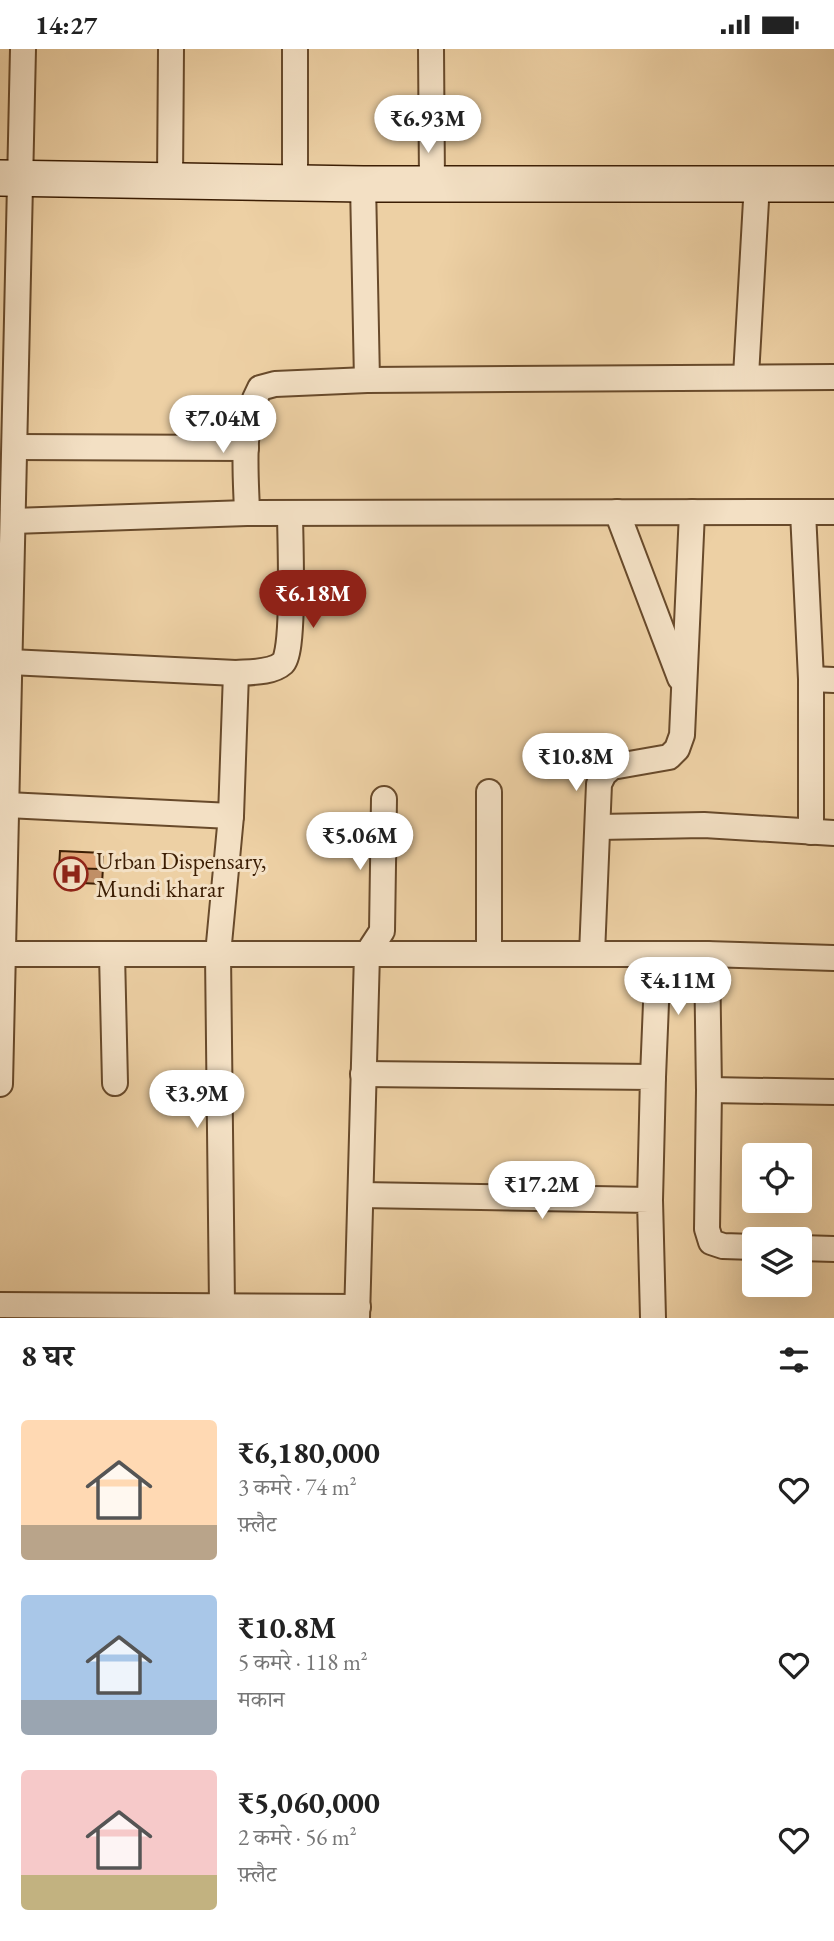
<!DOCTYPE html>
<html lang="hi">
<meta charset="utf-8">
<style>
body{margin:0;font-family:"EB Garamond","Noto Serif Devanagari",serif;background:#f6f6f6;color:#222;height:100vh;display:flex;flex-direction:column;font-size:26px;white-space:nowrap}
*{box-sizing:border-box;margin:0}
p{font-size:23px;color:#767676}
.icon{flex:none;width:38px;height:38px;fill:none;stroke:currentColor;stroke-width:2;stroke-linecap:round;stroke-linejoin:round}
.map{position:relative;height:1269px;overflow:hidden}
.side{display:flex;flex-direction:column;background:#fff;flex:1}
.side>*{flex:none}
.controls{position:absolute;left:742px;top:1094px;display:grid;gap:14px}
.controls a{display:grid;place-items:center;width:70px;height:70px;border-radius:7px;background:#fff;box-shadow:0 7px 28px #0002;font-size:35px}
.price{position:absolute;translate:-50% -60px;padding:0 16px;border-radius:24px;background:#fff;color:#222;font-size:23px;line-height:46px;filter:drop-shadow(0 2px 4px #0008)}
.price::after{content:'';position:absolute;left:50%;top:42px;width:21px;height:16px;margin-left:-10px;background:inherit;clip-path:polygon(0 0,100% 0,50% 100%)}
.price.selected{background:#8f2418;color:#fff}
ul{padding:0;list-style:none}
li{display:flex;align-items:center;gap:21px;height:175px;padding:0 21px}
li span{display:grid;place-items:center;flex:none;width:196px;height:140px;border-radius:7px;color:#555}
li>.icon{margin-inline-start:auto}
span .icon{width:84px;height:84px;fill:#fffc;stroke-width:1}
li b{font-size:30px}
h2{display:flex;justify-content:space-between;align-items:center;height:84px;padding:0 21px;font-size:30px}
.status{display:flex;justify-content:space-between;align-items:center;height:49px;padding:0 35px;background:#fff;direction:ltr}
.status svg{height:19px;fill:currentColor}
.map>svg:first-child{display:block}
</style>
<div class="status"><b>14:27</b><svg viewBox="0 0 49 12"><path d="M0 12V9h3v3zM5 12V6h3v6zM10 12V3h3v9zM15 12V0h3v12zM26 1h20v11H26zM47 4h2v5h-2z"/></svg></div>
<div class="map">
<svg width="834" height="1269" viewBox="0 0 834 1269">
<rect width="100%" height="100%" fill="#edd0a4"/>
<filter id="stains"><feTurbulence type="fractalNoise" baseFrequency=".00286" numOctaves="4"/><feColorMatrix values="0 0 0 0 .2 0 0 0 0 .09 0 0 0 0 .02 0 0 0 .5 -.17"/></filter>
<radialGradient id="worn" r=".72"><stop offset=".6" stop-color="#630" stop-opacity="0"/><stop offset="1" stop-color="#630" stop-opacity=".3"/></radialGradient>
<g fill="none" stroke-linecap="round" stroke-linejoin="round">
<defs>
<g id="street">
<polyline points="295,0 295,132"/>
<polyline points="431,0 432,133"/>
<polyline points="170,132 171,0"/>
<polyline points="363,135 367,331"/>
<polyline points="746,327 757,134"/>
<path d="M834,328L367,331L275,335L260,339C240,375 246,423 247,464L834,463"/>
<polyline points="15,398 246,399"/>
<polyline points="617,463 680,629"/>
<polyline points="803,463 811,630 811,783"/>
<polyline points="13,472 247,464"/>
<path d="M10,613L236,624C250,623 272,624 283,614C295,603 290,486 290,464"/>
<polyline points="811,630 834,631"/>
<polyline points="489,743 489,905"/>
<polyline points="7,756 231,767"/>
<polyline points="599,778 704,776 834,784"/>
<polyline points="3,905 707,905 834,909"/>
<polyline points="112,905 115,1034"/>
<polyline points="592,905 599,735 604,725 612,718 669,708 677,700 682,686 692,463"/>
<polyline points="707,905 709,1041 707,1180 711,1193 723,1197 754,1198"/>
<polyline points="363,1025 653,1028 650,1151"/>
<polyline points="653,1028 658,905"/>
<polyline points="0,1035 23,0"/>
<polyline points="709,1041 834,1043"/>
<polyline points="361,1146 650,1151 653,1269"/>
<polyline points="800,1199 834,1200"/>
<polyline points="0,1256 358,1258"/>
<polyline points="222,1257 218,905 231,767 236,624"/>
<polyline points="357,1269 367,905 382,882 384,750"/>
</g>
<polyline id="secondary" points="0,129 363,135 834,135"/>
</defs>
<use href="#street" stroke="#684a2b" stroke-width="28"/>
<use href="#secondary" stroke="#3b1d03" stroke-width="38"/>
<use href="#street" stroke="#f3e0c4" stroke-width="24"/>
<use href="#secondary" stroke="#f3e0c4" stroke-width="35"/>
</g>
<polygon fill="#c29068" stroke="#3b1d03" stroke-width="2" points="103,818 102,835 59,833 59,819"/>
<polygon fill="#e1a779" stroke="#3b1d03" stroke-width="2" points="60,802 103,804 102,820 59,819"/>
<defs>
<symbol id="hospital-ring" viewBox="-11 -11 22 22"><circle r="9.5" fill="#f3e0c4" stroke="#8f2418" stroke-width="1.5"/><path d="M-5-5h3v3.5h4V-5h3V5h-3V1.5h-4V5h-3Z" fill="#8f2418"/></symbol>
</defs>
<g fill-rule="evenodd">
<use href="#hospital-ring" x="52" y="806" width="38" height="38"/>
</g>
<g text-anchor="middle" dominant-baseline="central" stroke-width="6" stroke-linejoin="round" paint-order="stroke">
<g font-size="24" fill="#3b1d03" stroke="#f3e0c4" text-anchor="start">
<text x="96" y="811">Urban Dispensary,<tspan x="96" dy="28">Mundi kharar</tspan></text>
</g>
</g>
<rect width="100%" height="100%" filter="url(#stains)"/>
<rect width="100%" height="100%" fill="url(#worn)"/>
</svg>
<div class="controls">
<a><svg class="icon" aria-label="locate" viewBox="0 0 24 24"><circle cx="12" cy="12" r="6"/><path d="M12 2v4M12 18v4M2 12h4M18 12h4"/></svg></a>
<a><svg class="icon" aria-label="layers" viewBox="0 0 24 24"><path d="M12 4l9 5-9 5-9-5zM3 14l9 5 9-5"/></svg></a>
</div>
<b class="price" style="left:428px;top:106px">₹6.93M</b>
<b class="price" style="left:223px;top:406px">₹7.04M</b>
<b class="price selected" style="left:313px;top:581px">₹6.18M</b>
<b class="price" style="left:576px;top:744px">₹10.8M</b>
<b class="price" style="left:360px;top:823px">₹5.06M</b>
<b class="price" style="left:678px;top:968px">₹4.11M</b>
<b class="price" style="left:197px;top:1081px">₹3.9M</b>
<b class="price" style="left:542px;top:1172px">₹17.2M</b>
</div>
<section class="side">
<h2>8 घर<svg class="icon" aria-label="filters" viewBox="0 0 24 24"><path d="M4 7h16M4 17h16"/><circle cx="9" cy="7" r="2"/><circle cx="15" cy="17" r="2"/></svg></h2>
<ul>
<li><span style="background:linear-gradient(#ffd9b3 75%,#b9a48a 0)"><svg class="icon" aria-label="home" viewBox="0 0 24 24"><path d="M3 11l9-7 9 7M6 9v11h12V9"/></svg></span><div><b>₹6,180,000</b><p>3 कमरे · 74 m²</p><p>फ़्लैट</p></div><svg class="icon" aria-label="heart" viewBox="0 0 24 24"><path d="M12 20l-8-8c-3-5 5-10 8-4 3-6 11-1 8 4z"/></svg></li>
<li><span style="background:linear-gradient(#a9c7e8 75%,#9aa5b1 0)"><svg class="icon" aria-label="home" viewBox="0 0 24 24"><path d="M3 11l9-7 9 7M6 9v11h12V9"/></svg></span><div><b>₹10.8M</b><p>5 कमरे · 118 m²</p><p>मकान</p></div><svg class="icon" aria-label="heart" viewBox="0 0 24 24"><path d="M12 20l-8-8c-3-5 5-10 8-4 3-6 11-1 8 4z"/></svg></li>
<li><span style="background:linear-gradient(#f6c9c9 75%,#c2b280 0)"><svg class="icon" aria-label="home" viewBox="0 0 24 24"><path d="M3 11l9-7 9 7M6 9v11h12V9"/></svg></span><div><b>₹5,060,000</b><p>2 कमरे · 56 m²</p><p>फ़्लैट</p></div><svg class="icon" aria-label="heart" viewBox="0 0 24 24"><path d="M12 20l-8-8c-3-5 5-10 8-4 3-6 11-1 8 4z"/></svg></li>
</ul>
</section>
